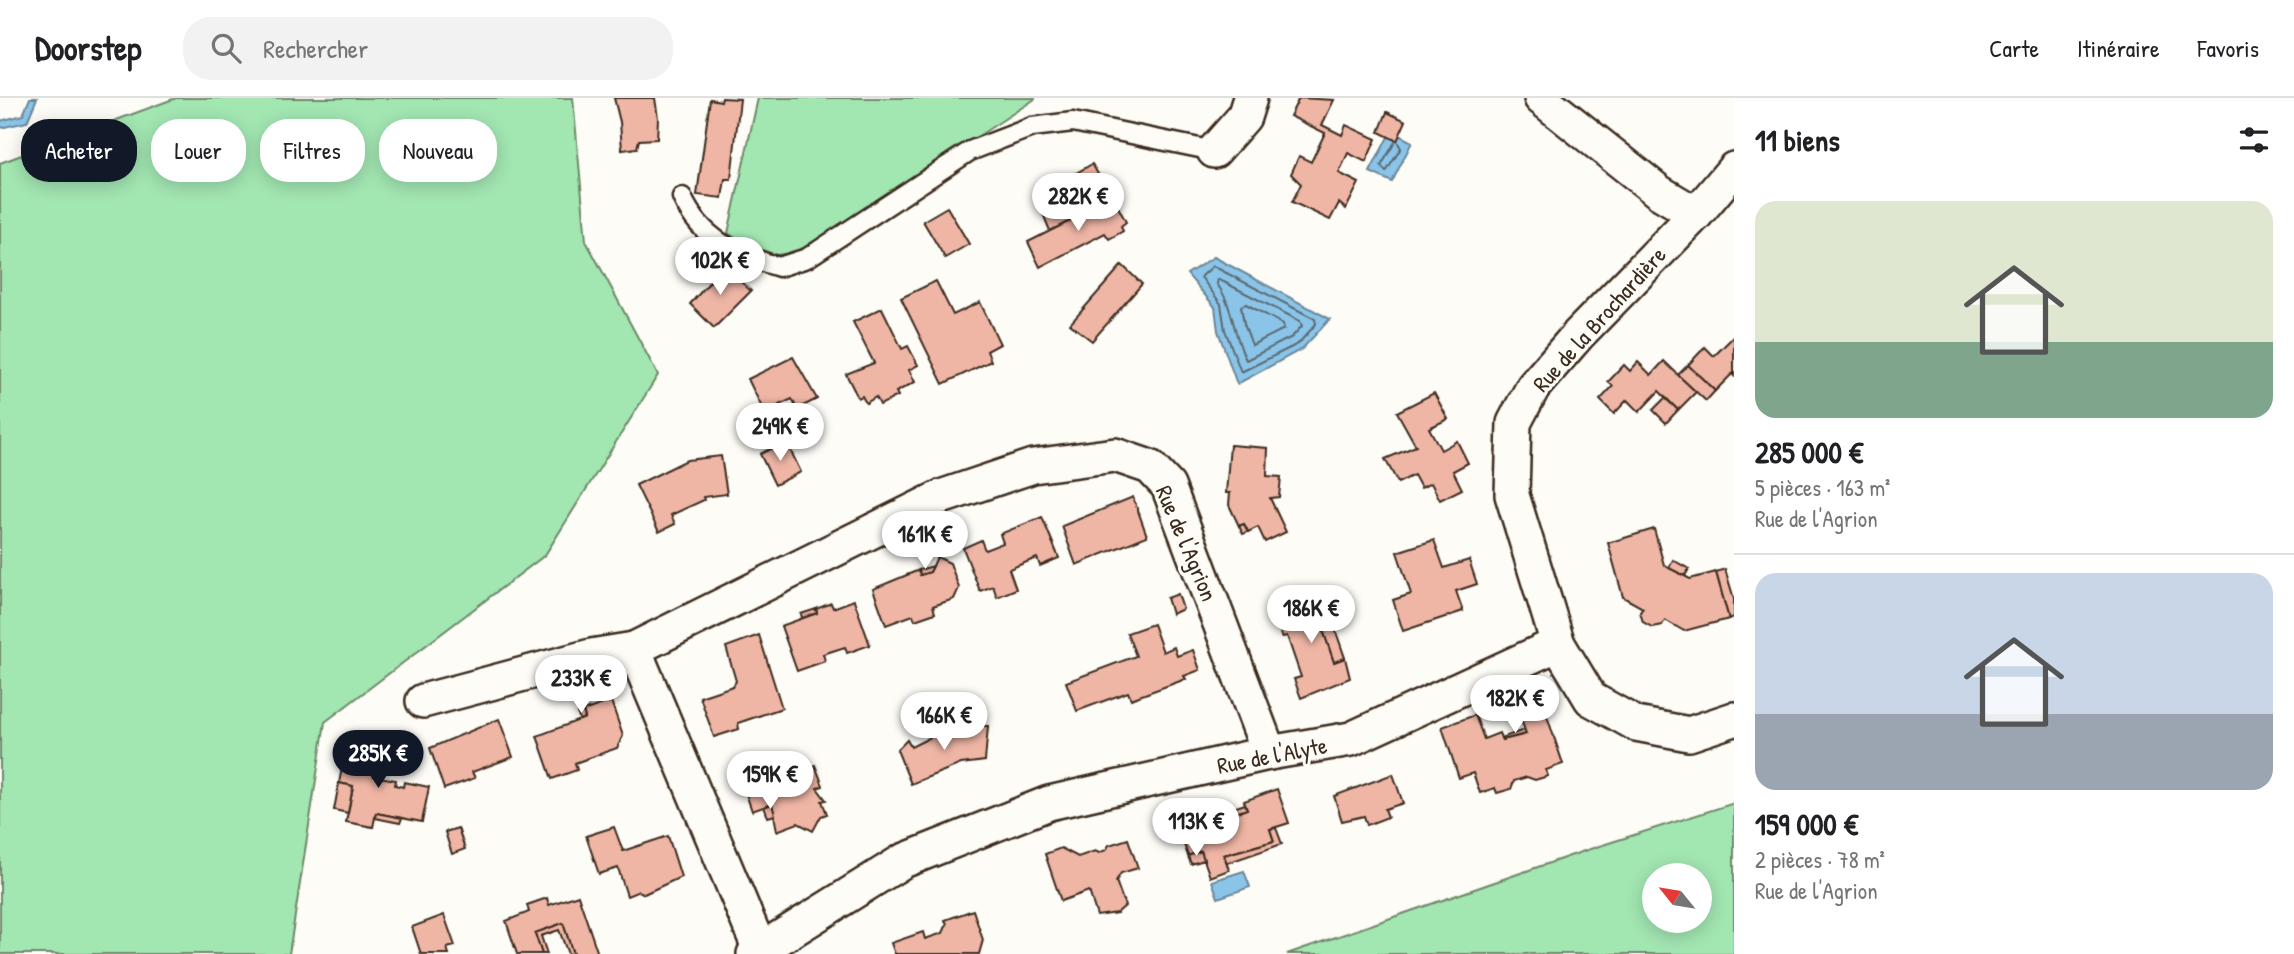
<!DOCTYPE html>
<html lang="fr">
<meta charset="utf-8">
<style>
body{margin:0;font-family:"Patrick Hand",sans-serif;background:#f2f2f2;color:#202124;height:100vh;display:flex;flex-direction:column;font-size:26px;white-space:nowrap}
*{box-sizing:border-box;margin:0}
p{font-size:23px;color:#757577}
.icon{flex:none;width:38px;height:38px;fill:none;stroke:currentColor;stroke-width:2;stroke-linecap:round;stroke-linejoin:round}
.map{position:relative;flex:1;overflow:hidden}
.side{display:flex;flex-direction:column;background:#fff;width:560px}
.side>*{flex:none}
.banner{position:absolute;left:21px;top:21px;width:665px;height:63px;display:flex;gap:14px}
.needle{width:46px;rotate:300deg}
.tools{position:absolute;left:1642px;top:765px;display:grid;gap:14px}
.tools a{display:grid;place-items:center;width:70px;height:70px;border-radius:50%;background:#fff;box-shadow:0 4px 18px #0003;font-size:35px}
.price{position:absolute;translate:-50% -60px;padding:0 16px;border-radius:24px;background:#fff;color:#222;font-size:23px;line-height:46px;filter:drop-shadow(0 2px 4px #0008)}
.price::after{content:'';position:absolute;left:50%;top:42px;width:21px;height:16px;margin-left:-10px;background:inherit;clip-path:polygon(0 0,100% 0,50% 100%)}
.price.active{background:#111827;color:#fff}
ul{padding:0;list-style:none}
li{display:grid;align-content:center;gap:14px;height:371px;padding:0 21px}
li+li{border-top:2px solid #e0e0e0}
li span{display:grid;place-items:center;height:217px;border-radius:21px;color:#555}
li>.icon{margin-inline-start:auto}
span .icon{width:126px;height:126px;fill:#fffc;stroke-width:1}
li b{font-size:30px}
h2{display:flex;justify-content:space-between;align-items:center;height:84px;padding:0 21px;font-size:30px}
.chip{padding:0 24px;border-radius:28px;background:#fff;box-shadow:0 4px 18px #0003;font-size:24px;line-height:63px}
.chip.active{background:#111827;color:#fff}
header{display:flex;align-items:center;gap:42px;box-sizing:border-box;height:98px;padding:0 35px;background:#fff;border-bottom:2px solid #e0e0e0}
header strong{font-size:33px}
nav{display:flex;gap:38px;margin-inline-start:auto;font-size:24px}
.search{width:490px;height:63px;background:#f2f2f2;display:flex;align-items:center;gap:18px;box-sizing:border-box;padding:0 24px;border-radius:28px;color:#757577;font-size:26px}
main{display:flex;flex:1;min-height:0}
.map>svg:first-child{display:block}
</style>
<header>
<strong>Doorstep</strong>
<div class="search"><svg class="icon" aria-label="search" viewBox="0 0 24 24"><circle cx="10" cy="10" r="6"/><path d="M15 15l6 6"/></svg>Rechercher</div>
<nav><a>Carte</a><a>Itinéraire</a><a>Favoris</a></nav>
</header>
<main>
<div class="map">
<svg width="1734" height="856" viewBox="0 0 1734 856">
<rect width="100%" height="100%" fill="#fdfcf7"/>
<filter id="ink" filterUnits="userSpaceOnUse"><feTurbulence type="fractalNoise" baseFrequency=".0143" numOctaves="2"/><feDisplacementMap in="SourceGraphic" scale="14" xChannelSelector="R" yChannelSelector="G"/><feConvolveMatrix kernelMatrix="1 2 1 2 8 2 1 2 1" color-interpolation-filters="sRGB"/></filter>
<g filter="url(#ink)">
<g fill="#a2e6b2" stroke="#6e8868" stroke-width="2" fill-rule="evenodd">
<polygon points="176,0 573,0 586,143 658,277 545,457 325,624 289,856 0,856 0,65"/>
<polygon points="758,0 1035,0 1035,1 822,140 797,154 762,159 728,135"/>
<path d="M1734,705V856H1287L1587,752ZM1654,777H1699V822H1654Z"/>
</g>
<g fill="#8ac5e9" stroke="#6a8798" stroke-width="2">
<polygon points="30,0 37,0 27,24 0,30 0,23 23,17"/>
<polygon points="1391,33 1412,44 1392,84 1370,74"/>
<polygon points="1214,159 1330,221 1302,251 1237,286 1218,233 1215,209 1187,176"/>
<polygon points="1244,773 1250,789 1218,800 1212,783"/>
</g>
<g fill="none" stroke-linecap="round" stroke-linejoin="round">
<g stroke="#5b686f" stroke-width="2">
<polyline points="1395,44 1381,68 1386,74 1401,50 1398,45"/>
<polygon points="1213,168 1315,221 1316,226 1298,246 1241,274 1225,232 1221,206 1201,179"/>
<path d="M1218,181L1300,223L1302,228L1292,239L1246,262C1233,237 1234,209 1217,186Z"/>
<polygon points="1246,206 1283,226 1284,231 1252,247 1244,226 1241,208"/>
</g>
</g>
<g fill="#efb6a6" stroke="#3b2a1e" stroke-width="2">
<polygon points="614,0 655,0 658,20 657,41 639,42 637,50 622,52 620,24"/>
<polygon points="722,0 740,1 731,81 725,81 722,100 697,97 710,1 721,3"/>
<polygon points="1299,0 1334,2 1322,27 1342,37 1346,27 1376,41 1366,64 1348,55 1339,75 1359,85 1346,111 1339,105 1330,122 1292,104 1301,86 1291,76 1299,58 1311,64 1325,35 1290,18"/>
<polygon points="1387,14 1406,23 1397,43 1379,34"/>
<polygon points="1092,66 1104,86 1084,97 1073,77"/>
<polygon points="1068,95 1079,119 1050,133 1041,111"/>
<polygon points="1114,101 1126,124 1121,128 1123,133 1109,141 1105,135 1040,169 1028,144"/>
<polygon points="947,109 969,146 945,160 923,123"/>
<polygon points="1122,167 1142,186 1092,243 1070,226"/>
<polygon points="724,168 751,193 714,230 690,206"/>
<polygon points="936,183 953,217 980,204 1000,246 987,253 991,263 943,286 901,200"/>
<polygon points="882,210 902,251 908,248 918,267 909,272 915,284 896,294 898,298 880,307 876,299 866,305 862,298 858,300 846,276 874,265 853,224"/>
<polygon points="1734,238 1734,278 1732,276 1715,293 1688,267 1705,249 1714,258"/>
<polygon points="793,259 817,301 797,311 792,301 779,307 781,311 766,318 748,281"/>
<polygon points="1664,263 1696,294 1678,312 1659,293 1639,314 1627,302 1614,316 1600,302 1613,288 1608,284 1624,267 1630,273 1638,264 1651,277"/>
<polygon points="1688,267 1715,293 1706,303 1678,277"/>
<polygon points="1434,295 1448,321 1429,330 1441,352 1457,343 1468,365 1453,373 1462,391 1440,402 1431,385 1421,390 1414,377 1398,385 1385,361 1416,348 1397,314"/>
<polygon points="1665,300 1678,312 1666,325 1653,312"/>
<polygon points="786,343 801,374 775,387 760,356"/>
<polygon points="1230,347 1268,350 1267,378 1281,379 1279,399 1270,400 1286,434 1265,444 1258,429 1248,434 1244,426 1239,428 1229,407 1230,395 1226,395"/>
<polygon points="721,358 727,396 703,399 704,402 671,417 675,426 659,434 636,387 687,362"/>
<polygon points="1133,399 1147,438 1076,467 1062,428"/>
<polygon points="1042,419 1059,460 1040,468 1037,460 1009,471 1016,491 997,499 993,488 980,493 963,450 981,442 985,452 1003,445 1000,436"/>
<polygon points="1244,426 1248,434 1243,436 1239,428"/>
<polygon points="1654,431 1664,467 1690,481 1716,474 1729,521 1684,533 1665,522 1662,527 1652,529 1643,524 1640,514 1643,510 1623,499 1608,445"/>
<polygon points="1434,442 1444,470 1469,462 1477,486 1456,493 1463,513 1403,533 1393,502 1411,496 1397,454"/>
<polygon points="937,459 950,465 959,490 954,501 933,508 935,515 915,522 913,517 886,527 873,491 919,472 920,477 930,474"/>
<polygon points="1673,462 1689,471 1685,478 1669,470"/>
<polygon points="933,468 930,474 920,477 919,472"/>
<polygon points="1725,471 1734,501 1734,519 1729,521 1716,474"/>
<polygon points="1320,495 1330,523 1321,526 1334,564 1345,560 1350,580 1301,600 1294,581 1301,579 1287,538 1282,539 1273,512"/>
<polygon points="1178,496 1183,511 1172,516 1167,500"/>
<polygon points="854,502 870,547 847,555 845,549 823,556 825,563 797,573 781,528 817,515 816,511 831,505 833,510"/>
<polygon points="816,511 817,515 802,520 801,516"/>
<polygon points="1332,522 1345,560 1334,564 1321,526"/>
<polygon points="1153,526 1163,554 1174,549 1177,558 1193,552 1200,572 1184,578 1186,581 1131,601 1128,594 1077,613 1066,584 1136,558 1127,535"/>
<polygon points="759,537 782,610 738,625 739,631 714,639 700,599 733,588 736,583 726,549"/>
<polygon points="611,603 623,638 617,650 575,665 577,672 552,681 537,638 585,620 583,613"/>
<polygon points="1545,612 1563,666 1546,672 1548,678 1535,682 1527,679 1514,683 1511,691 1497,695 1495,690 1480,695 1473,675 1459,680 1442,629 1475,617 1484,641 1499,635 1502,642 1526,636 1521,621"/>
<polygon points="583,613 585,620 580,622 577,615"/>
<polygon points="499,621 513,659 472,674 475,680 444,691 430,650"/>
<polygon points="953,628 988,628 985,663 961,666 911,686 897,652 907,642 911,649"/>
<polygon points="1524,632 1526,636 1502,642 1501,640"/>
<polygon points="347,645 380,651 374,678 396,682 395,687 403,689 404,684 429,689 422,724 376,715 373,729 346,724 353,688 339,685"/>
<polygon points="815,667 823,688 817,690 826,702 822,703 827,716 821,718 813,733 798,725 777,733 772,706 752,713 742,684 765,676 768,683"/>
<polygon points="1393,676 1403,705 1385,711 1388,719 1367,727 1364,718 1342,723 1334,698"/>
<polygon points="339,685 353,688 348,715 334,712"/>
<polygon points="1277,691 1289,725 1270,731 1274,743 1224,757 1229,772 1210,779 1201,753 1188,758 1179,732 1192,728 1186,711 1205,704 1210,718 1224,713 1226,718 1247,711 1244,703"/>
<polygon points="772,706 775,717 768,719 764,709"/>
<polygon points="1245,706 1247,711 1226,718 1224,713"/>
<polygon points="376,715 402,720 400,725 375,720"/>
<polygon points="1189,719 1192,728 1179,732 1176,724"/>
<polygon points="614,729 623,753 668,738 681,779 644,796 639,793 627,798 618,770 599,776 586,738"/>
<polygon points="458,730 465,751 452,756 445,734"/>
<polygon points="1276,730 1282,746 1227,765 1224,757 1274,743 1270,731"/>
<polygon points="1128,741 1138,770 1121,775 1116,783 1125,808 1117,815 1097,818 1089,793 1061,803 1045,756 1061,750 1078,759 1095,753 1099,755 1106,752 1109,747"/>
<polygon points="1201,753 1204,762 1191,766 1188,758"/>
<polygon points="578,797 598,856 573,856 563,825 535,835 542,856 517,856 506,823 529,814 527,807 547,800 549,807"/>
<polygon points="973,812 983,842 979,856 895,856 891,845 923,834 925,841 943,835 947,826 945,822"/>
<polygon points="444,817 455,848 447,850 449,856 421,856 412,829"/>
<polygon points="563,825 573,856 568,856 559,832 541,838 547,856 542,856 535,835"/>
</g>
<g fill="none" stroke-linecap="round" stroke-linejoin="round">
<defs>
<path id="service" d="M682,99C701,142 736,156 779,169L807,160L970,53L1032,29L1073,24L1214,53"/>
<g id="minor">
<polyline points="1541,0 1659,94 1696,116"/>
<polyline points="1214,53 1244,19 1250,0"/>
<polyline points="1734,71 1696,116 1578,237 1533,289 1514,325 1512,397 1558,546 1591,601 1636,626 1689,636 1734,621"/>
<polyline points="423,603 591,558 634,551"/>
<polyline points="760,852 634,551 941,399 1033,368 1115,357 1150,369 1168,388 1269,655"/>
<polyline points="754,856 903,763 1049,705 1269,655 1351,641 1558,546"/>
</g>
</defs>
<use href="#service" stroke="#3b2a1e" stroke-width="23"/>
<use href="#minor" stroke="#3b2a1e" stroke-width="38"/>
<use href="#service" stroke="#fdfcf7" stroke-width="18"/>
<use href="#minor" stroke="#fdfcf7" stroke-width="33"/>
</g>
</g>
<g text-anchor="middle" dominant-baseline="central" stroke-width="6" stroke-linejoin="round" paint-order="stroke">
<g font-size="23" fill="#3b2a1e" stroke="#fdfcf7">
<text transform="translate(1599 221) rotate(-48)">Rue de la Brochardière</text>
<text transform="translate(1187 445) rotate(67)">Rue de l'Agrion</text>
<text transform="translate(1272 657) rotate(-11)">Rue de l'Alyte</text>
</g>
</g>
</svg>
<div class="tools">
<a><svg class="needle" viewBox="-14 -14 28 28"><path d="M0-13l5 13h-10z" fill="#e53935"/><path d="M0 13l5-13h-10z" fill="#757577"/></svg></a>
</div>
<b class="price" style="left:1078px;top:135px">282K €</b>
<b class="price" style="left:720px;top:199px">102K €</b>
<b class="price" style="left:780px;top:365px">249K €</b>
<b class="price" style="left:925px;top:473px">161K €</b>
<b class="price" style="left:1311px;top:547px">186K €</b>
<b class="price" style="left:581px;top:617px">233K €</b>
<b class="price" style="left:1515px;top:637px">182K €</b>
<b class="price" style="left:944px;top:654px">166K €</b>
<b class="price active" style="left:378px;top:692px">285K €</b>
<b class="price" style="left:770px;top:713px">159K €</b>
<b class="price" style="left:1196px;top:760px">113K €</b>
<div class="banner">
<a class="chip active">Acheter</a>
<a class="chip">Louer</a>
<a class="chip">Filtres</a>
<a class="chip">Nouveau</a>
</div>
</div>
<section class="side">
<h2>11 biens<svg class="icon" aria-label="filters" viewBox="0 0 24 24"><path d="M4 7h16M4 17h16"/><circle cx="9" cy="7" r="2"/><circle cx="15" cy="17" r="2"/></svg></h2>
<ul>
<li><span style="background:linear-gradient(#dfe7d0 65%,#7fa58c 0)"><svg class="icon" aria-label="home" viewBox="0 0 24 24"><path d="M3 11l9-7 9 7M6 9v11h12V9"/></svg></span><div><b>285 000 €</b><p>5 pièces · 163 m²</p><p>Rue de l'Agrion</p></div></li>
<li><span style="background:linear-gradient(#c9d6e8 65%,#9aa5b1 0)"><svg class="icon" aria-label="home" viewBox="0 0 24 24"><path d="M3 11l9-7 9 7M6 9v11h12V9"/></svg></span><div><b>159 000 €</b><p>2 pièces · 78 m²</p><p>Rue de l'Agrion</p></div></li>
</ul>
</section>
</main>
